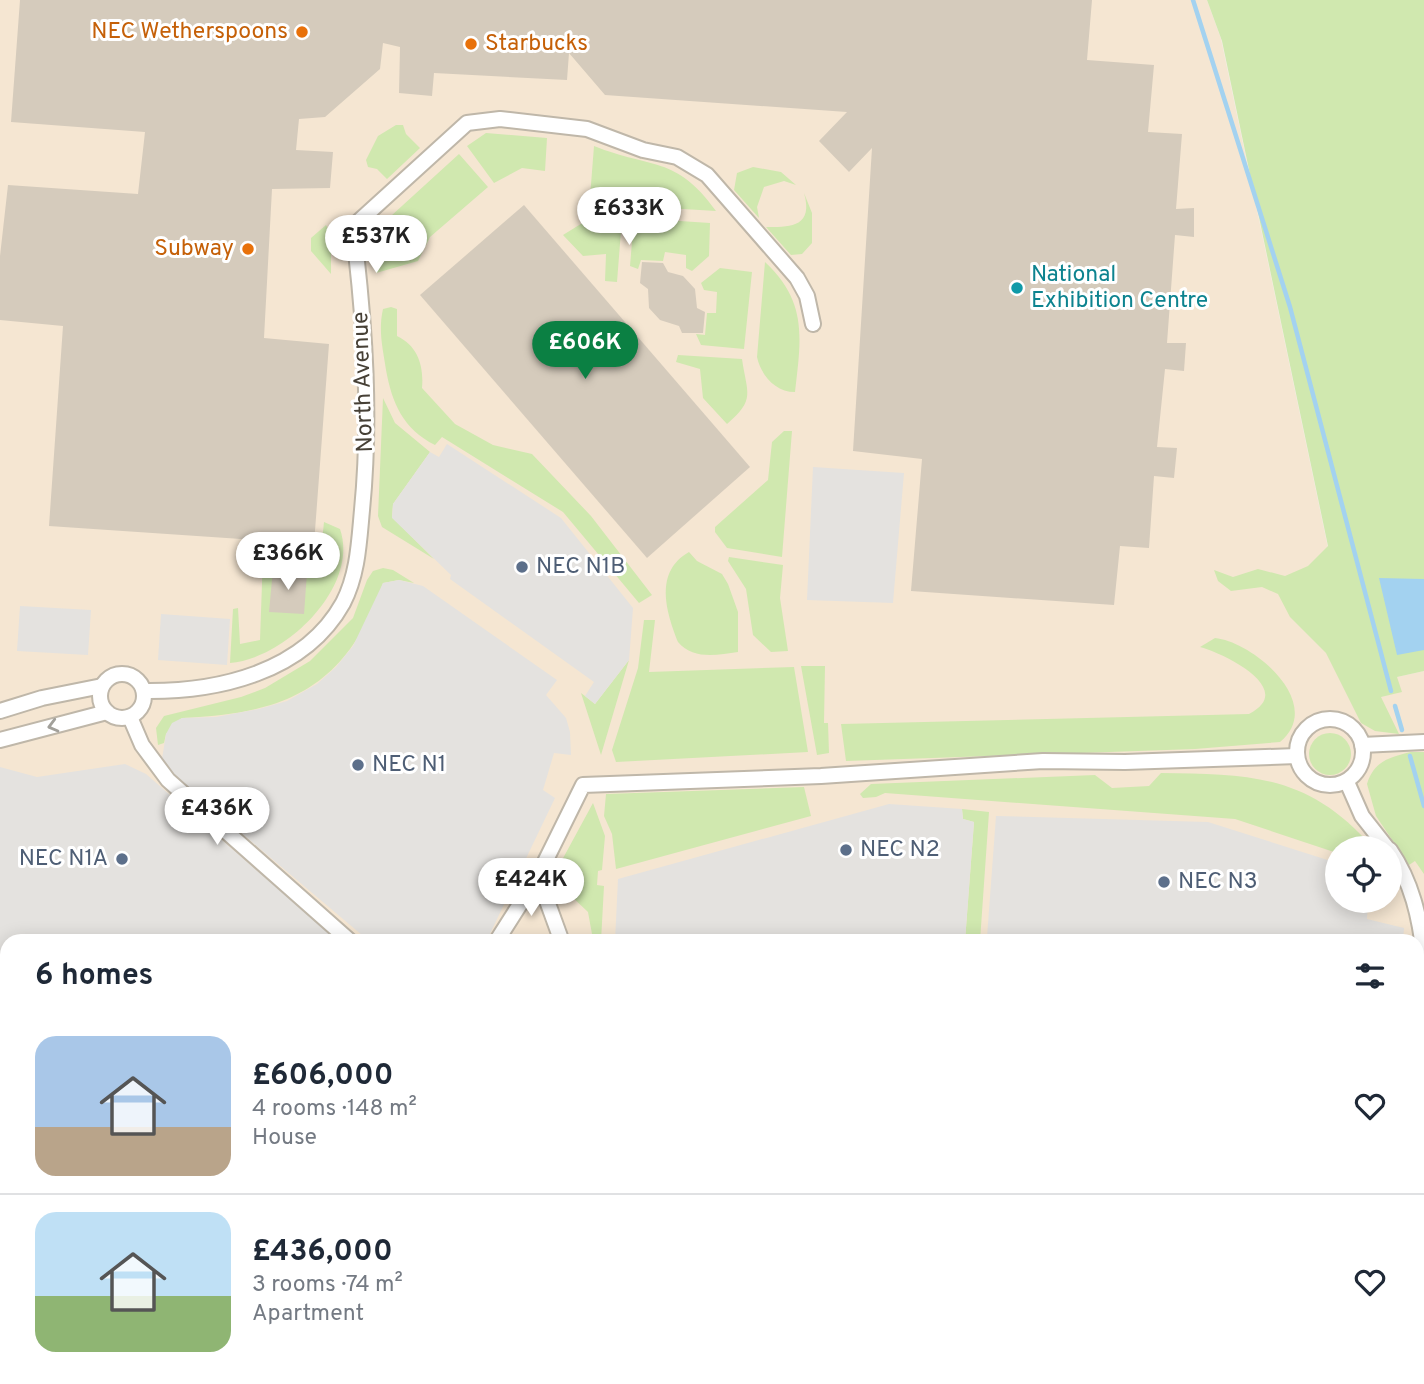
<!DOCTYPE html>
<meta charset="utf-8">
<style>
body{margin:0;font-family:Overpass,sans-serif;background:#f2f2f3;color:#1f2937;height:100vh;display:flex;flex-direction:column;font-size:26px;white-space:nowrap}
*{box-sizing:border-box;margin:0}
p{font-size:23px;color:#747a83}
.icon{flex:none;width:38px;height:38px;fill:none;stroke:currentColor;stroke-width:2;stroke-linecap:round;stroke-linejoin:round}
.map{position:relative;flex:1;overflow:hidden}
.sheet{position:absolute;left:0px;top:934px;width:1424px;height:450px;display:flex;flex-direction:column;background:#fff;border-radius:21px 21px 0 0;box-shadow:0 4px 18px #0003}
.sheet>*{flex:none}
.controls{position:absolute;left:1325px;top:836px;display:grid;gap:14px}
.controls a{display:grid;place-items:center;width:77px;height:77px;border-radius:50%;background:#fff;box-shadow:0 4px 18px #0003;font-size:35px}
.price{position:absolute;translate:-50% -60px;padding:0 16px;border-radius:24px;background:#fff;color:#222;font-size:23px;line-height:46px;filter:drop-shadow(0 2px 4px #0008)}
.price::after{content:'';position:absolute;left:50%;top:42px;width:21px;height:16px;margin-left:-10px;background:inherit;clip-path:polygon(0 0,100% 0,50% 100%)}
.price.current{background:#0b8043;color:#fff}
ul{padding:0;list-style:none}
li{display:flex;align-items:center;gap:21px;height:175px;padding:0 35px}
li+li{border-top:2px solid #e0e1e3}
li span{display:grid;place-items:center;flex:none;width:196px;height:140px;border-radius:21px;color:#555}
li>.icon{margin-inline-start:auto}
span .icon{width:84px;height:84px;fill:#fffc;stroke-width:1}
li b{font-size:30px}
h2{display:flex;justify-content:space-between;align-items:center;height:84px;padding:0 35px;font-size:30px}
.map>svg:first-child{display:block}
</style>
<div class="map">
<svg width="1424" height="1384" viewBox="0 0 1424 1384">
<rect width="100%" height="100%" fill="#f3efe7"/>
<path fill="#f5e6d2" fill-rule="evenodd" d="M0,0H1207L1221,39L1332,567L1397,677L1424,671V1384H621L618,1377H1418V942H7V993L0,988ZM1337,849H1390V901H1337Z"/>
<g fill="#d0e8af">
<polygon points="1207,0 1424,0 1424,671 1397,677 1402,692 1381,697 1399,734 1375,731 1361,723 1326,653 1290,617 1278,594 1262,587 1231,591 1218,581 1214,570 1233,577 1258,569 1285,576 1308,566 1328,546 1222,41"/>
<polygon points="396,125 403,125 406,134 420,148 387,179 377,169 368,167 366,160 378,136"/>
<polygon points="486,133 547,138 545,171 522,168 494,183 467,146"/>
<path d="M594,146C651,169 676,155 716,211L600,204L590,197Z"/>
<polygon points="459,154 488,187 430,237 418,261 376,273 376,238 380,226"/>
<polygon points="753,167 781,172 796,185 784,181 764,187 757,207 759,218 734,190 737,173"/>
<path d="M804,193L812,213V243L802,254L791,255L766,227C789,227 814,228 804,193Z"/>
<polygon points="597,214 622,218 617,282 605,281 606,254 583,256 563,235"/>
<polygon points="634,218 710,223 709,256 692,271 686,268 686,255 665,252 663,261 641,260 638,269 630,266"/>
<polygon points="326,225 331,235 331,274 311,251 311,238"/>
<path d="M765,262C808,302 801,339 795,392C775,392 761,375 757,357Z"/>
<polygon points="720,268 752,272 744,349 701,345 696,334 705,335 707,313 716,313 717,292 704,290 701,283"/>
<path d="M391,307L397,309V336C418,346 424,366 422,388L455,424L493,445L532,454L591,516L652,595L639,603L563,512L442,437L435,445C403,429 392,403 386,370C383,349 378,331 383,309Z"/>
<path d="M678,355L742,359C747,394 756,399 727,424L703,398L700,369L676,362Z"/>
<polygon points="383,398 395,423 430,452 393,504 392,517 434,559 382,527 378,516"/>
<polygon points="784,431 792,431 782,557 727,548 715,532 715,527 768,480 772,442"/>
<path d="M324,522L340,529C360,587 285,659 230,663L233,609L238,608L240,644L260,640L263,555L320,559Z"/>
<path d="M689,552L697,561L722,574L728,584L738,612V652C717,655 693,660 678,642C666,611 654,572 689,552Z"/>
<polygon points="729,557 783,565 780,598 788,651 771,652 753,635 746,589 728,561"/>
<path d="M383,568L393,570L414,583L399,580L383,583C347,687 287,714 182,718L166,734L164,743L158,745L156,728L164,716L241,697L265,688L310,661L353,618L367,580L373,571Z"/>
<polygon points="644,620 655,620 649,672 794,667 808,752 616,762 612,750 638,668"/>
<path d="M1215,638C1254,642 1326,704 1280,742L1195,749L846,761L841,724L1249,714C1298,689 1223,653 1200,647Z"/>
<polygon points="629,660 601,755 581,693 595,704"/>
<polygon points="801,666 825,666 824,723 828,723 829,753 817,755"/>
<circle cx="1330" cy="754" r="21"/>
<path d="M1411,752H1424V874L1415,861L1409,865L1376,816L1367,784C1374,761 1390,757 1411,752Z"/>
<path d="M1161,773C1252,774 1310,775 1374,849H1337V853L1235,819L885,793L876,797L863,798L860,794L871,784L1095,775L1112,788L1149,786Z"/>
<polygon points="804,787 811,816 616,869 612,834 604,816 606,794"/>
<polygon points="593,803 605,836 602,870 598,871 597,885 604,886 601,941 585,941 592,934 588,912 569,894 562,895 555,873"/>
<polygon points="962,809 989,812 980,941 965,941 974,822 963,819"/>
<polygon points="0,1037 7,1042 7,1119 0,1114"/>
<polygon points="1424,1203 1424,1304 1418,1299 1418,1225"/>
<polygon points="1424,1340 1424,1384 1375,1384 1378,1377 1418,1377 1418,1342"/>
<polygon points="351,1377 434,1377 442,1384 360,1384"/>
<polygon points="509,1377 587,1377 589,1384 516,1384"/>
</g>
<g fill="#e4e2df">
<polygon points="447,444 561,518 633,608 629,660 595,704 585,696 594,682 450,579 451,575 392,518 393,504 430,452 439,457"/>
<polygon points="813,467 904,473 893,603 807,600"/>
<polygon points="399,580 423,586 557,680 546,695 566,718 570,732 571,755 554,753 543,790 555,798 486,942 369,941 168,771 162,759 166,734 172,723 182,718 216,717 259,709 287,701 317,684 336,667 353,646 383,583"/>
<polygon points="20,606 91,610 88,655 17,651"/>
<polygon points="161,614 230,619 227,665 158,660"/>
<polygon points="125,764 146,774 338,941 7,942 7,987 0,982 0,767 37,777"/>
<polygon points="889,804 962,809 963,819 974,822 965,941 615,941 618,879"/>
<polygon points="996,816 1208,822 1337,863 1337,901 1368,901 1367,919 1404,928 1403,941 998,941 998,938 987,937"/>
<polygon points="645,1377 1291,1377 1304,1384 648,1384"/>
</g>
<polygon fill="#a3d2f0" points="1379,578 1424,579 1424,650 1397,655"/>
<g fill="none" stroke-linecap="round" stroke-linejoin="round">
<g stroke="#a3d2f0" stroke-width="4.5">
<polyline points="1193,0 1290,307 1391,691"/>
<polyline points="1395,706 1402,730"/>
<polyline points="1410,756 1424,806"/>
</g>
</g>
<g fill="#d5cbbc">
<polygon points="20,0 1092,0 1087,60 1154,65 1148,132 1182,134 1176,209 1194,208 1194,237 1175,235 1167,343 1186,343 1184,371 1165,369 1157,447 1177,448 1174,478 1154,476 1149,548 1120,546 1114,605 911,591 922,459 853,451 872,148 849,172 819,141 847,112 605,95 569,53 567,80 434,73 432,96 399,93 400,47 383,43 380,69 325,117 299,119 296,150 333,152 330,188 272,189 264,338 329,344 314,544 49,526 63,326 0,320 0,256 8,185 138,194 145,132 11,122"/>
<polygon points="524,205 750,467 647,558 420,295"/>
<polygon points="642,262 663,263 668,272 683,276 695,289 697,308 705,312 703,333 682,333 679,326 660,320 649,308 648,289 640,283"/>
<polygon points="273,569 307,573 304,614 269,612"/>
</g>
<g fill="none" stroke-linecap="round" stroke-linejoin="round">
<defs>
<g id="minor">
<circle cx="122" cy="696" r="22"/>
<path d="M144,691C217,692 304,673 343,603C358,574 359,542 362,510C371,418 365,327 354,235L357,223L467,123L500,119L587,129L643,150L677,157L707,175L797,278L807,296L813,324"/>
<polyline points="0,711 42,698 102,686"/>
<polyline points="130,717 142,745 168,780 351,942"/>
<circle cx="1330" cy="752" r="33"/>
<polyline points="0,740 107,712"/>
<polyline points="1362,745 1424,742"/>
<polyline points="1347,782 1362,816 1388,849"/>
<path d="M1390,850C1412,882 1420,918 1424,956"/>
<polyline points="538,876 562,942"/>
<polyline points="496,942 538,876 583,785 821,776 1043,761 1125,762 1297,756"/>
<polyline points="1418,1175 1424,1144"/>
<polyline points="1418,1319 1424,1324"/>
<polyline points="1364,1384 1364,1377"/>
</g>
<g id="tertiary">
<polyline points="0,1024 7,1029"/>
<polyline points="602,1377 604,1384"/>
</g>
<g id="motorway">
<polyline points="0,1140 7,1145"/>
<polyline points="0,1180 7,1185"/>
<polyline points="263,1377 271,1384"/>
<polyline points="314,1377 322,1384"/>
</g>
</defs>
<use href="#minor" stroke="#bfb7a9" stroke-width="18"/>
<use href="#tertiary" stroke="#bfb7a9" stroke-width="21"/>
<use href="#motorway" stroke="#de9d36" stroke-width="30"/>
<use href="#minor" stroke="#fff" stroke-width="14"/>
<use href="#tertiary" stroke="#fff" stroke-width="18"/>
<use href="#motorway" stroke="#fec967" stroke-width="26"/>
</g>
<defs><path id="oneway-chevron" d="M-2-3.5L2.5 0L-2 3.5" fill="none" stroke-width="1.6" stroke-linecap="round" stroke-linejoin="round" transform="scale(1.75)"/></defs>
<use stroke="#a2a09a" href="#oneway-chevron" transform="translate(53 726) rotate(165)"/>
<g fill="#e8710a" stroke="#fff" stroke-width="2.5">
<circle cx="302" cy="32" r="7"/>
<circle cx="471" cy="44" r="7"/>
<circle cx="248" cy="249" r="7"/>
</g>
<circle fill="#0f9aa8" stroke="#fff" stroke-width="2.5" cx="1017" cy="288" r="7"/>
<g fill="#5c6f8a" stroke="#fff" stroke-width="2.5">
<circle cx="522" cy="567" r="7"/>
<circle cx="358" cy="765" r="7"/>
<circle cx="846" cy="850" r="7"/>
<circle cx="122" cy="859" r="7"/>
<circle cx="1164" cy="882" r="7"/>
</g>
<g text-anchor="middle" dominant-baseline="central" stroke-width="6" stroke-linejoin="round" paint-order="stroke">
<g font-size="23" fill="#c56008" stroke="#fff" text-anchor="end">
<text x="288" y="32">NEC Wetherspoons</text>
<text x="485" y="44" text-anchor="start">Starbucks</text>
<text x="234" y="249">Subway</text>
</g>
<g font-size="23" fill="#0d838f" stroke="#fff" text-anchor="start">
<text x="1031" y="275">National<tspan x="1031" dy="26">Exhibition Centre</tspan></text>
</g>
<g font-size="23" fill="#464036" stroke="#fff">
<text transform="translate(364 382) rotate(-92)">North Avenue</text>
</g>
<g font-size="23" fill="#4e5e75" stroke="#fff" text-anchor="start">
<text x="536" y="567">NEC N1B</text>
<text x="372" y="765">NEC N1</text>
<text x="860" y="850">NEC N2</text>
<text x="108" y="859" text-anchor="end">NEC N1A</text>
<text x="1178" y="882">NEC N3</text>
</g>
</g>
</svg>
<div class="controls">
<a><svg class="icon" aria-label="locate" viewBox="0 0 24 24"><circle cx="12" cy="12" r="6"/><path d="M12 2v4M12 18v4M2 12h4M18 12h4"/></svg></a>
</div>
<b class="price" style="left:629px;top:247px">£633K</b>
<b class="price" style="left:376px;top:275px">£537K</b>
<b class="price current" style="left:585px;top:381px">£606K</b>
<b class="price" style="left:288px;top:592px">£366K</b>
<b class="price" style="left:217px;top:847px">£436K</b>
<b class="price" style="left:531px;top:918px">£424K</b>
<section class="sheet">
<h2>6 homes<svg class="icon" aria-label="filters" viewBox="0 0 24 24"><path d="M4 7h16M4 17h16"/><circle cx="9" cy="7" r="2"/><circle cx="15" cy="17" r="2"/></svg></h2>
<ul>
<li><span style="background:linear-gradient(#a9c7e8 65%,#b9a48a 0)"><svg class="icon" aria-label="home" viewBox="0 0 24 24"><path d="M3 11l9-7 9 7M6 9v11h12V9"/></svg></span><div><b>£606,000</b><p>4 rooms · 148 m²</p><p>House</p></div><svg class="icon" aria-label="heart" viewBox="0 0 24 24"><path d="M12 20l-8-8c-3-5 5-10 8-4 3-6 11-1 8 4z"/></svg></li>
<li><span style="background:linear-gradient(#bfe0f5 60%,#8fb573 0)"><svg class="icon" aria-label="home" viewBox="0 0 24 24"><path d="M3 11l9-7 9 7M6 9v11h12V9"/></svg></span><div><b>£436,000</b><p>3 rooms · 74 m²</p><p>Apartment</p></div><svg class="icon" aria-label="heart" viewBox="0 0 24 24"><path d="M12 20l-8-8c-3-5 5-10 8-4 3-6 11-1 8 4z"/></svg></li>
</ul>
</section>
</div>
